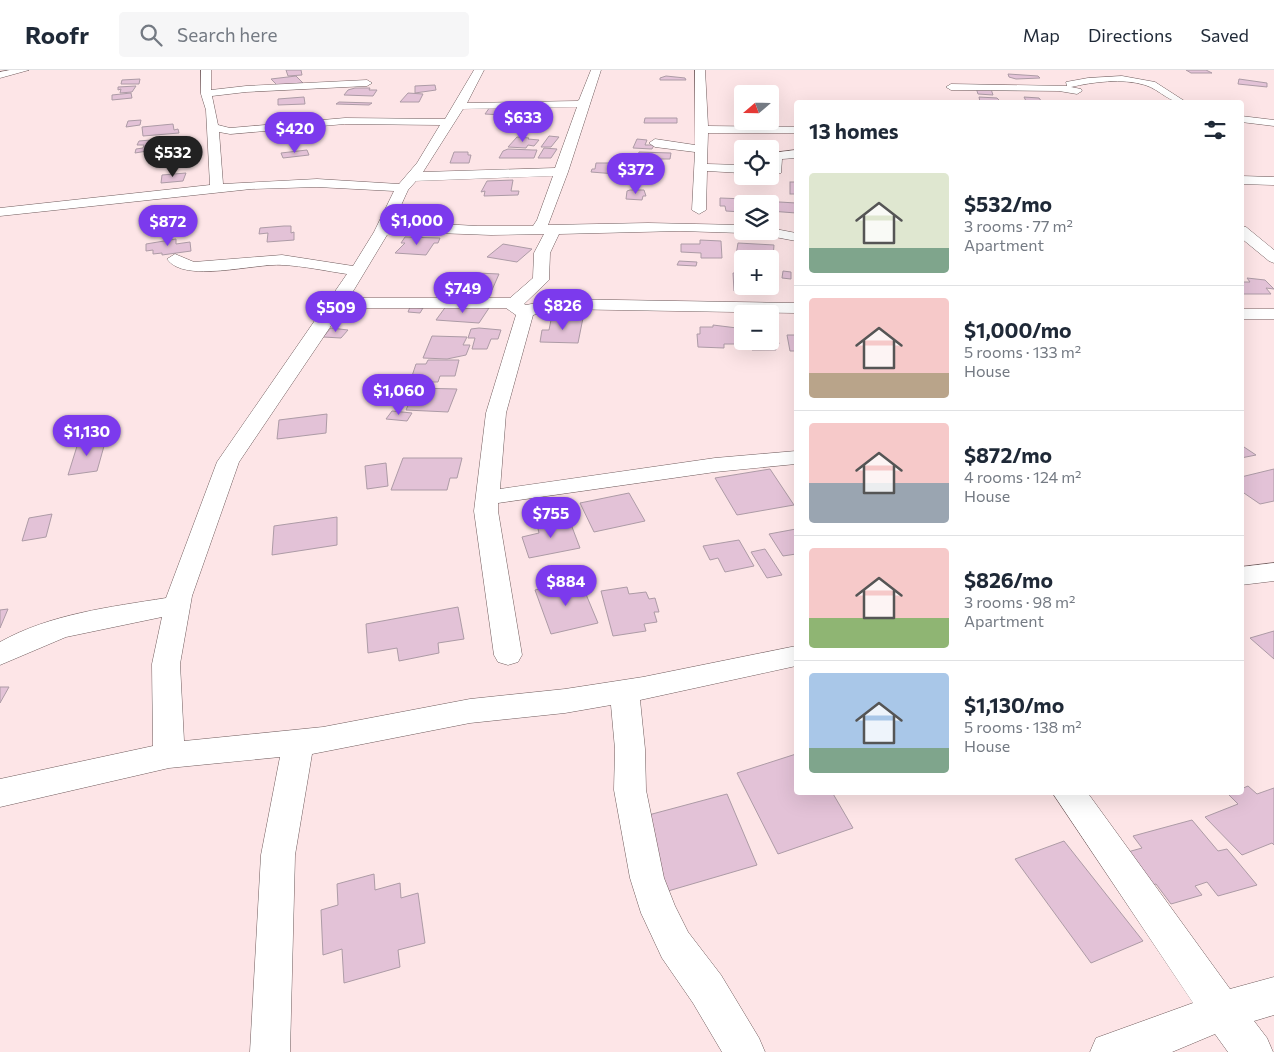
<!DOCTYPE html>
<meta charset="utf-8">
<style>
body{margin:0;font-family:Commissioner,sans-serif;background:#f6f6f7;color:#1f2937;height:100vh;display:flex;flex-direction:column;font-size:19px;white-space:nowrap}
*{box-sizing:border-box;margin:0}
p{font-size:16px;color:#747a83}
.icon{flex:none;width:28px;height:28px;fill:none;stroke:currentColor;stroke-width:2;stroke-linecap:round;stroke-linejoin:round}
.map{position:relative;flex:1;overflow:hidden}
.panel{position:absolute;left:794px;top:30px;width:450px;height:695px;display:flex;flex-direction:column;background:#fff;border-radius:5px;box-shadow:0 5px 20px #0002}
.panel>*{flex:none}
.needle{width:32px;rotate:250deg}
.buttons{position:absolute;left:734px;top:15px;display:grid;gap:10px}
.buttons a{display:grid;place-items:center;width:45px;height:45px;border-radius:5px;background:#fff;box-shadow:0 5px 20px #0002;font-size:25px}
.price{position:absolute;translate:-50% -42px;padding:0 11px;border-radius:18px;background:#7c3aed;color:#fff;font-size:16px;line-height:32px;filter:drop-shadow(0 1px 2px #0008)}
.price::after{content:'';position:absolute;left:50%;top:30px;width:15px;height:11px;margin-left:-8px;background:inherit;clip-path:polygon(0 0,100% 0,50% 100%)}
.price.active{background:#222;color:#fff}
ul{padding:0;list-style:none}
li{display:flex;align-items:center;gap:15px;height:125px;padding:0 15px}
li+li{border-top:1px solid #e0e1e3}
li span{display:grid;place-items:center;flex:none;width:140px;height:100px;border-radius:5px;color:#555}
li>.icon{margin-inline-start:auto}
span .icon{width:60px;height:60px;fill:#fffc;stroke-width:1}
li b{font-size:21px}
h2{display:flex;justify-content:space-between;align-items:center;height:60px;padding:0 15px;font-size:21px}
header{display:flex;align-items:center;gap:30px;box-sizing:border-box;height:70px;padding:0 25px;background:#fff;border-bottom:1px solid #e0e1e3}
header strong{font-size:24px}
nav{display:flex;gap:28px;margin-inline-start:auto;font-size:18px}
.search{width:350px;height:45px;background:#f6f6f7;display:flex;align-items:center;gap:12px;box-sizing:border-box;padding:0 18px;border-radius:5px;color:#747a83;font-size:19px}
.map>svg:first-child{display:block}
</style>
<header>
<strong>Roofr</strong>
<div class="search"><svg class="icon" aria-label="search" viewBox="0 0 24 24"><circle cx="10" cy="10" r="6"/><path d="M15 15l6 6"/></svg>Search here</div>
<nav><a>Map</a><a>Directions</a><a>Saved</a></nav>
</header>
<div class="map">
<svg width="1274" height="982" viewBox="0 0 1274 982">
<rect width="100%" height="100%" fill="#fde5e7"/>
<g fill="#e3c2d7" stroke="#ad9ba6">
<polygon points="286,0 301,0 302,5 288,6"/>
<polygon points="1186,0 1206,0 1212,3 1191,3"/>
<polygon points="1008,4 1038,6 1040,8 1016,9 1009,7"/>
<polygon points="296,6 303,13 277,15 271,9"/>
<polygon points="666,6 685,8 686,10 660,10 660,8"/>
<polygon points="140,9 139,14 121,14 122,10"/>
<polygon points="1239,9 1267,13 1267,17 1238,14"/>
<polygon points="435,15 436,20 415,23 415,16"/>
<polygon points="136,16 132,22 120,23 121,19 118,20 118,17"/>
<polygon points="355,18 370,18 369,20 377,20 373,26 344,25 348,20"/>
<polygon points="976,18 991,19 993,25 978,24"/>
<polygon points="131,23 132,28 112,30 112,25"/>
<polygon points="408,23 423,24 419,32 400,32"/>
<polygon points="304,27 305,34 278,35 278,29"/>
<polygon points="979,27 997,28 1001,32 980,32"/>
<polygon points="1024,27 1039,28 1042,32 1026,31"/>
<polygon points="339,32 372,33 369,35 336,34"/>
<polygon points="490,37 506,38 512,38 502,45 485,44"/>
<polygon points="645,48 677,48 677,53 644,53"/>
<polygon points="141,50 140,55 126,57 128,51"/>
<polygon points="173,54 174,60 178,59 179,63 143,66 142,57"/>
<polygon points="303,62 312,62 315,71 284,72 282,67"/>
<polygon points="549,66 559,67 551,77 541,77"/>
<polygon points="517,67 529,68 528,69 539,70 534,76 528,75 526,78 508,77"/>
<polygon points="163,69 172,69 172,72 163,75 172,74 171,77 135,83 136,79 143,78 144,75 137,75 139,71"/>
<polygon points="637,69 647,70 645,75 654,75 652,79 633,78"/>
<polygon points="544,78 557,79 551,88 538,88"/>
<polygon points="508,79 533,80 537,80 534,88 499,88 503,81"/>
<polygon points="307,80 309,85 283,88 281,83"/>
<polygon points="454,82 468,82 468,85 471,85 469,93 450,93"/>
<polygon points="639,82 671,83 670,89 637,89"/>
<polygon points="596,93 617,93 616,104 591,102 592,99 595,99"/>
<polygon points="734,101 742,101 742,106 770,106 771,101 773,109 735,109"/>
<polygon points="186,103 183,111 161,113 162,105"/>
<polygon points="513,110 511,121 519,121 518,125 484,126 485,121 481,122 487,111"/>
<rect x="790" y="112" width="6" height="12"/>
<polygon points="630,120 644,120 646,126 643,126 642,130 626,129 627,121"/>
<polygon points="720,128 746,129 747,133 752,134 742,134 742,142 726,141 725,136 720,136"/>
<polygon points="763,131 796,133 796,143 770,141 770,134 763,134"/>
<polygon points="284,156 291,156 291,163 294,162 294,170 267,172 268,163 259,164 260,158"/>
<polygon points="405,167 440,168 438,173 434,173 426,185 395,183 405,173 401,173"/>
<polygon points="176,169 176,174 190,172 191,181 162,185 162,183 153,184 153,180 146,181 146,174"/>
<polygon points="700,170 721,171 722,188 701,188 701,183 681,182 681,174 700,174"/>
<polygon points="738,173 774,175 773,188 736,185"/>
<polygon points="503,174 532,179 517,192 487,187"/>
<polygon points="679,191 697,192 696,196 677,195"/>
<polygon points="783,201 791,202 791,209 782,208"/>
<polygon points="477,203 499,204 492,220 469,219"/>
<polygon points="733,203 742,203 742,216 767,216 768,221 734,221"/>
<polygon points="1247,208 1265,210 1274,219 1266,218 1271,224 1241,224 1241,212 1250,212"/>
<polygon points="447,235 489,238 479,253 436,250"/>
<polygon points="410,237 423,238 420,243 408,242"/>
<polygon points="563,248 583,248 578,273 540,272 542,260 549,260 551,250 563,250"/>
<polygon points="713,255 737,258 740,274 724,274 724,278 698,277 697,264 700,264 700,257 713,257"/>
<polygon points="331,258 348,260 341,268 323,267"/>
<polygon points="479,258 501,260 498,269 491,269 487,279 472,279 475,268 468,268 471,259"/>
<polygon points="787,265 796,265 796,281 790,281"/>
<polygon points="432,266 467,267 463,275 470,275 466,285 447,289 423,288"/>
<polygon points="770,266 777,266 779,274 774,274 776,280 752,280 751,274 746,274 745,271 770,271"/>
<polygon points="428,290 459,290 455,306 440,306 438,312 410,312 416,294 426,294"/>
<polygon points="416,318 457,319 448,342 406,340"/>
<polygon points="392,341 412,343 407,351 386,349"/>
<polygon points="327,344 326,363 277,369 279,350"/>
<polygon points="106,369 97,401 68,405 78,373"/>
<polygon points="1241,375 1256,385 1241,388"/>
<polygon points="403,388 462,388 457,408 450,408 447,420 391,420"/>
<polygon points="386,393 388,416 367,419 365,396"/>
<polygon points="770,399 794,435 737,445 715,408"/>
<polygon points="1274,399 1274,431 1260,434 1241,421 1241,407"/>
<polygon points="629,423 645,451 594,462 580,433"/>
<polygon points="52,444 46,467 22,471 29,448"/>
<polygon points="337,447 337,475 272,485 274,456"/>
<polygon points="569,449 580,478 529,488 522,467 539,463 537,455"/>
<polygon points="796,459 796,484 783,486 769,464"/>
<polygon points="739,470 754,496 725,502 718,488 710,490 703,476"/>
<polygon points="765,479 782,505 767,508 751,482"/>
<polygon points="580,510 598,553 551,564 535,520"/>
<polygon points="627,517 629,524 646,522 649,529 655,528 659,542 654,542 657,552 644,554 646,561 613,566 601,521"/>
<polygon points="458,537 464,569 438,573 439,583 399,591 397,578 368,583 366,554"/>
<polygon points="8,539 0,558 0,540"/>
<polygon points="1274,561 1274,589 1250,568"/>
<polygon points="0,617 9,617 0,633"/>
<polygon points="796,684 796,722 832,722 853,758 778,784 737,703"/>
<polygon points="1248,716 1257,724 1274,718 1274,775 1272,773 1242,785 1205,747 1238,734 1228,724 1241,722 1241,719"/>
<polygon points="727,724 757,795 668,821 641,747"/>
<polygon points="1192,750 1218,781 1227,779 1257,815 1218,826 1207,812 1195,816 1202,825 1171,834 1156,814 1148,816 1124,783 1142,778 1133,766"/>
<polygon points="1064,771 1143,871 1091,893 1015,789"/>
<polygon points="374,804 375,820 400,813 401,828 418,823 425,873 398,880 400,897 344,913 342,879 323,885 321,840 338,835 337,814"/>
</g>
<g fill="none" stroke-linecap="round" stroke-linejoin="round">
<defs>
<g id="street">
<polygon points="10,0 29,0 0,8 0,2"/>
<path d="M201,0H211V20L246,16L367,10L372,13L367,16L246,22L212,26L218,55L230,58L345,48L445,49L474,0H484L467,33L577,31L579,30L591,0H601L568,102L548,155L648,153L742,155V161H748L742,163L680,161L559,164L550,183L549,210L524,234L526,235L558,229L796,233V243L558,239L533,245L506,343L500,419L715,388L796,381V394L715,402L498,433V441L522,585L518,592L508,595L498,592L494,585L474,441L486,343L516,245L506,238H343L239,392L192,526L180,594L184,671L323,657L470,629L565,619L643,607L796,576V596L640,630L645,679L646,720L664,808L675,836L688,862L721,905L759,968L765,982H722L693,933L662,888L641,843L630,808L614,720L615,679L611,635L565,643L470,653L312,684L295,785L290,982H250L261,785L280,687L169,698L0,737V709L153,676L152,594L162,547L66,567L0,595V572C50,544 110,537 166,528L217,392L347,204C326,201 304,196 282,195C255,193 184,214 167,189L175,184L194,192L282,185L353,196L374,162L394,121L317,117L251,119L0,146V138L210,115L206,40L201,24ZM577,37L555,98L423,102L463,39ZM345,54L440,55L417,93L399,114L317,109L223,114L219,62L230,64ZM553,106L537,150L533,156H477L423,153L392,155L408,120L416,111ZM409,162L491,165L544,164L534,183L533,208L510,228H349L387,165Z"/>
<polygon points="695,0 705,0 708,56 796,57 796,63 708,63 707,94 742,95 742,103 707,101 706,140 699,144 692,140 695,82 655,77 649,73 655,69 695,75"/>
<path d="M1122,6L1155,12L1186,32C1169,34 1161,20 1145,15C1122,8 1093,12 1071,17L1081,19L1082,21L1077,24L1059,21L951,20L946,17L951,14L1067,16L1066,12L1088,8Z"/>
<polygon points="1241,46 1274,50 1274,56 1241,52"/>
<polygon points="796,80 796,88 782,89 781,103 771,103 772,83"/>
<polygon points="1241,106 1274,107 1274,115 1241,114"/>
<polygon points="1241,156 1246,157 1274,180 1274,193 1269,191 1241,168"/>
<polygon points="770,158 796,163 796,171 759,164 757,161 770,161"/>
<rect x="1241" y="239" width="33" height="10"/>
<polygon points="1274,493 1274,511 1241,515 1241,497"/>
<polygon points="1052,722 1087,722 1230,919 1274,907 1274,945 1254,951 1267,968 1273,982 1228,982 1215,964 1172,982 1090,982 1096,968 1193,933"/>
</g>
</defs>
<use href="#street" stroke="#705c5d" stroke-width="1"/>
<use href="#street" fill="#fff" fill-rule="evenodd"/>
</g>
</svg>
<div class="buttons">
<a><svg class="needle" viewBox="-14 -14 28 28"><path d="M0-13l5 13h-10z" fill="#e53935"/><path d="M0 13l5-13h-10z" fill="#747a83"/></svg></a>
<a><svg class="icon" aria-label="locate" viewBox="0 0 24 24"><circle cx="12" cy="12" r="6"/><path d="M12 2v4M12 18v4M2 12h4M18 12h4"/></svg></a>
<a><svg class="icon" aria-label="layers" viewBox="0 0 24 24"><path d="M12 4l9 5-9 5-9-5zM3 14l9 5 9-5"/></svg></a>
<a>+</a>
<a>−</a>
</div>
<b class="price" style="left:523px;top:73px">$633</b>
<b class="price" style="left:295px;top:84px">$420</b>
<b class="price active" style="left:173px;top:108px">$532</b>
<b class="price" style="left:636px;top:125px">$372</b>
<b class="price" style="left:417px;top:176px">$1,000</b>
<b class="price" style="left:168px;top:177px">$872</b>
<b class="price" style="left:463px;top:244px">$749</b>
<b class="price" style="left:563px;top:261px">$826</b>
<b class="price" style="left:336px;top:263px">$509</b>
<b class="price" style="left:399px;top:346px">$1,060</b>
<b class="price" style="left:87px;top:387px">$1,130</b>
<b class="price" style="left:551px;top:469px">$755</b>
<b class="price" style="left:566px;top:537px">$884</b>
<section class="panel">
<h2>13 homes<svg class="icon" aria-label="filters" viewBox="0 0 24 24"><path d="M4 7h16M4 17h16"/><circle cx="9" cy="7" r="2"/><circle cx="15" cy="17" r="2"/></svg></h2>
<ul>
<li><span style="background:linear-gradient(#dfe7d0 75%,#7fa58c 0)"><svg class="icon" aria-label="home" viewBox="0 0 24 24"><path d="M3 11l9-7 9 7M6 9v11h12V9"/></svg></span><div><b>$532/mo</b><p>3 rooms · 77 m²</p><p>Apartment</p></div></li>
<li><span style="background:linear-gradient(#f6c9c9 75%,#b9a48a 0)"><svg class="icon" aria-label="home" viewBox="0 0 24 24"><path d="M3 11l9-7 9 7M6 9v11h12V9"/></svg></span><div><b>$1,000/mo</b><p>5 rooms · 133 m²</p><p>House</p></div></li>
<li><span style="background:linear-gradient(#f6c9c9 60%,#9aa5b1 0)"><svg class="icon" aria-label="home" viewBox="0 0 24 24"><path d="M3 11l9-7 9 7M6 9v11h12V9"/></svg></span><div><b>$872/mo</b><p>4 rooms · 124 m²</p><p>House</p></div></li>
<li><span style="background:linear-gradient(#f6c9c9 70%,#8fb573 0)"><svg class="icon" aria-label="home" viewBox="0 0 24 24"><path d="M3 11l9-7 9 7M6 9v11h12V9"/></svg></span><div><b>$826/mo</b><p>3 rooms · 98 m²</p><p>Apartment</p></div></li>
<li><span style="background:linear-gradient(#a9c7e8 75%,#7fa58c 0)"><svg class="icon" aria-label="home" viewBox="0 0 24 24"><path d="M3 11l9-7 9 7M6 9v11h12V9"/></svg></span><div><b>$1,130/mo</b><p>5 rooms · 138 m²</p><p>House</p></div></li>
</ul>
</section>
</div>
